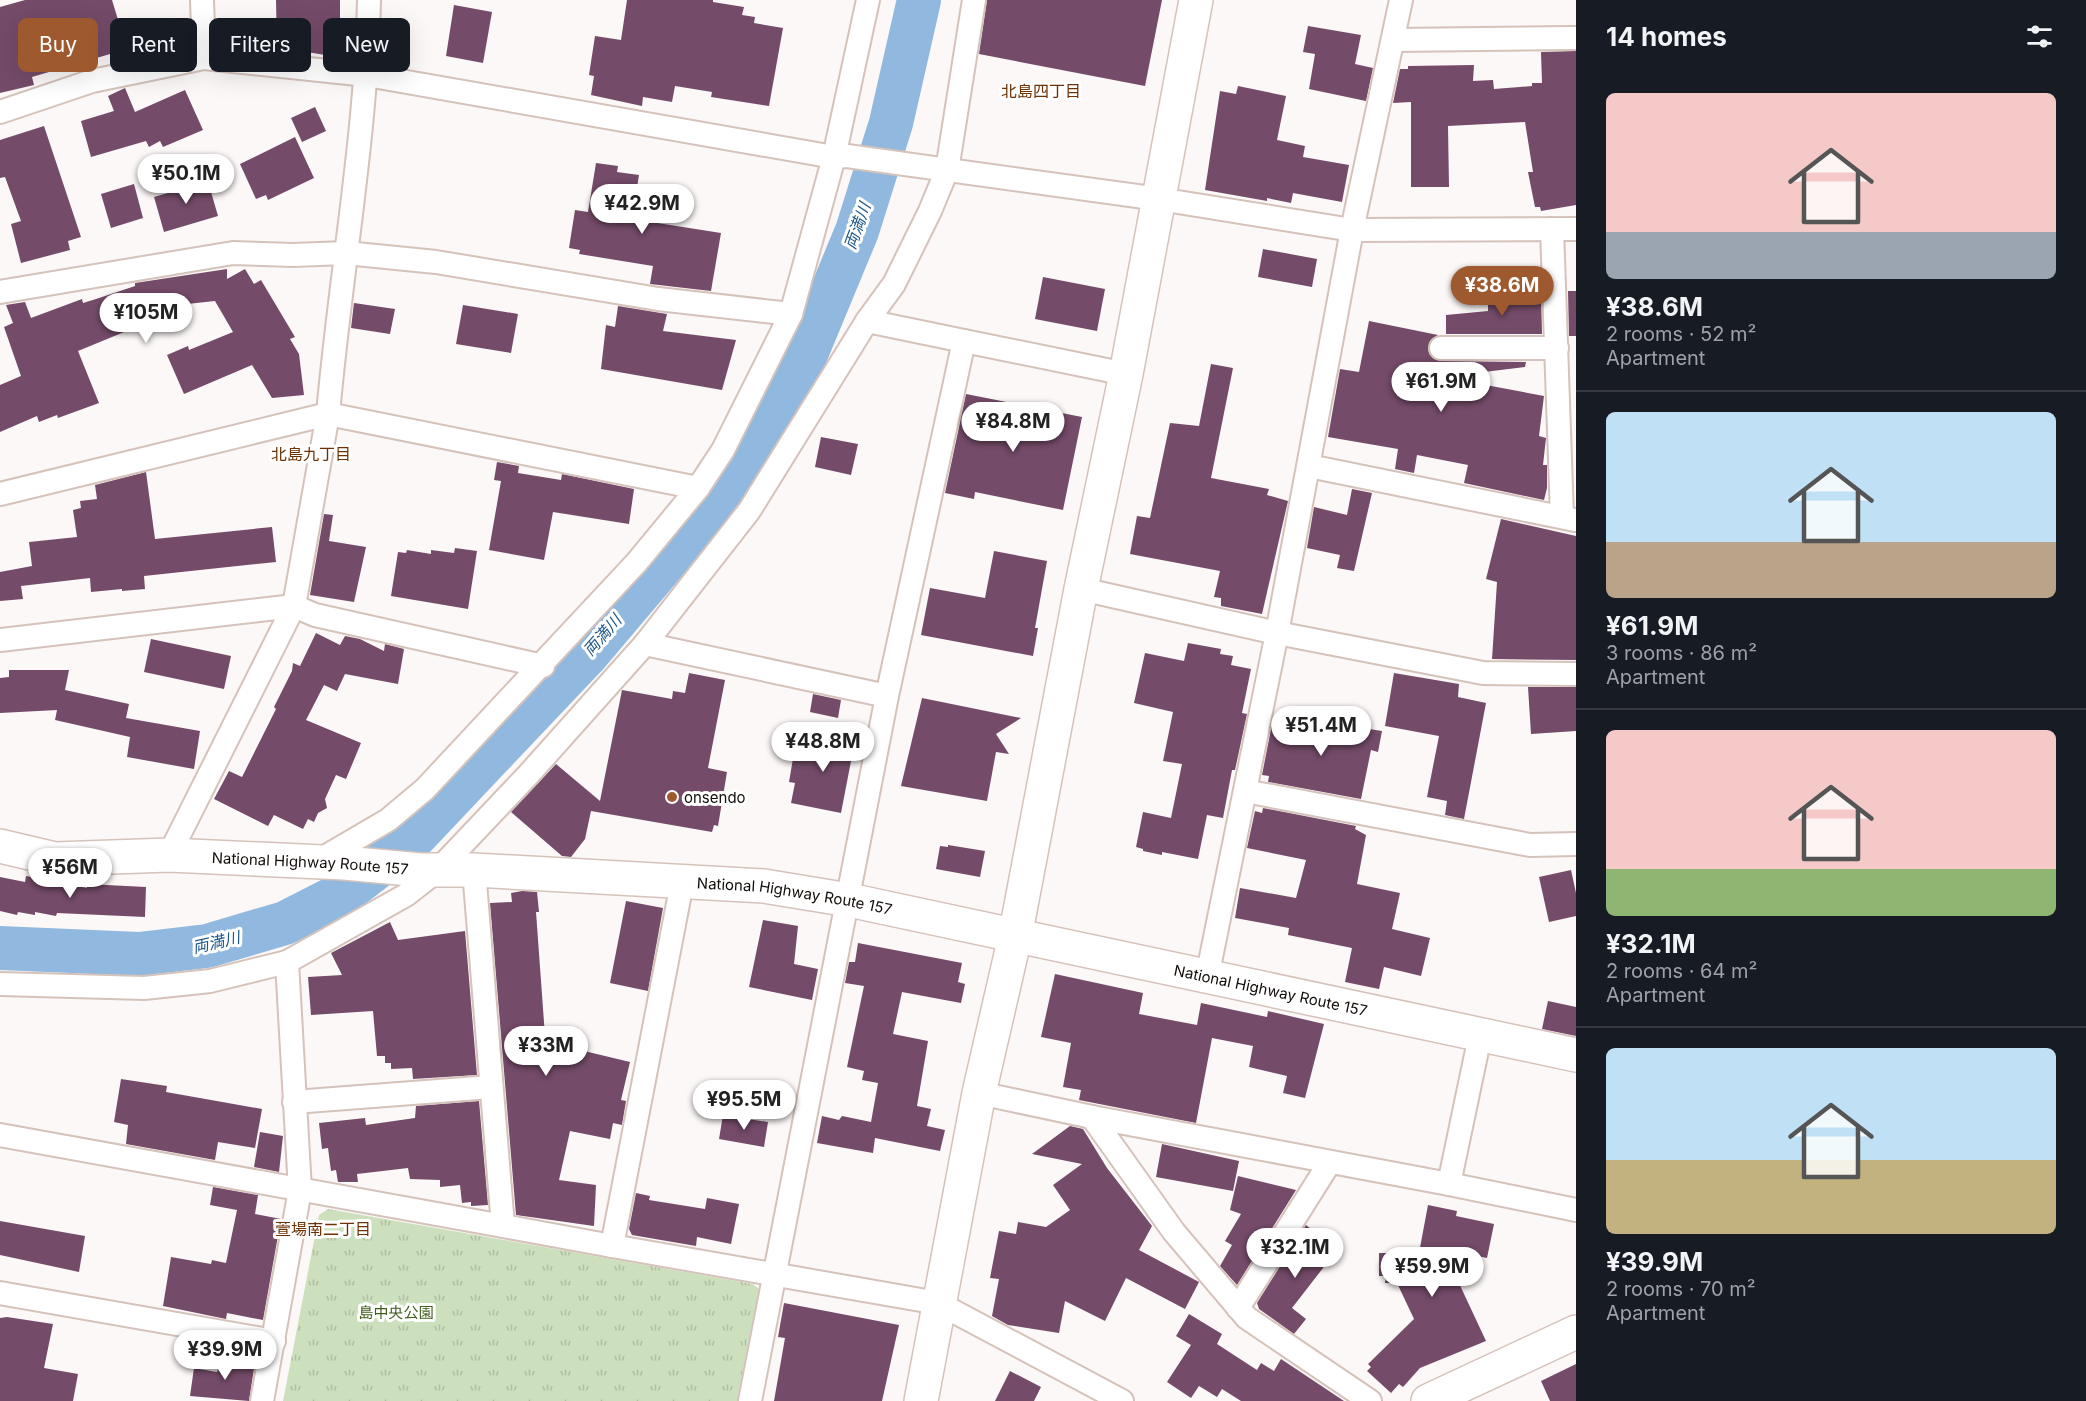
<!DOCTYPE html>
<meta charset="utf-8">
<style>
body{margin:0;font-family:Inter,"Noto Sans JP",sans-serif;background:#242831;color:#f1f3f6;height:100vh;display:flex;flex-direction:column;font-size:22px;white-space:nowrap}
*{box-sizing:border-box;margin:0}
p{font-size:20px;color:#9ea1a6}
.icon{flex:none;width:33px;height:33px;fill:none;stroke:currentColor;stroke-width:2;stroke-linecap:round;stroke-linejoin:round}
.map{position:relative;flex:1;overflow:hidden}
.details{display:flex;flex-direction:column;background:#171b24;width:510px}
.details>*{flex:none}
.guide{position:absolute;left:18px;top:18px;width:570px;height:54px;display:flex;gap:12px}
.price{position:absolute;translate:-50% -51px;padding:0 14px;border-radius:21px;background:#fff;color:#222;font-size:20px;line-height:39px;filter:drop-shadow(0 2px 3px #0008)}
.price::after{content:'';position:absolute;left:50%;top:36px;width:18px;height:14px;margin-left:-9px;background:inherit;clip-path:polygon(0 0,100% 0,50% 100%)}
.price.current{background:#9f592e;color:#fff}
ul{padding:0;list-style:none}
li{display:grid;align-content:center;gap:12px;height:318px;padding:0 30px}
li+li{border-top:2px solid #363941}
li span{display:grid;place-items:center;height:186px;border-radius:9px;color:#555}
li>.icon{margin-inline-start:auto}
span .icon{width:108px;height:108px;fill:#fffc;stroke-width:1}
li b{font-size:26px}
h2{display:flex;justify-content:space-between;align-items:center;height:72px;padding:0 30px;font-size:26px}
.tag{padding:0 21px;border-radius:9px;background:#171b24;box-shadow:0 6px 24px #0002;font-size:21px;line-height:54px}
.tag.current{background:#9f592e;color:#fff}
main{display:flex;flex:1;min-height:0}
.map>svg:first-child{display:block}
</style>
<main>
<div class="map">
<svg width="1576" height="1401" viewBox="0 0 1576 1401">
<defs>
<pattern id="park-tufts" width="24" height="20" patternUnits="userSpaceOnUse" patternTransform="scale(1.5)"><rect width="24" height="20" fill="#cde0be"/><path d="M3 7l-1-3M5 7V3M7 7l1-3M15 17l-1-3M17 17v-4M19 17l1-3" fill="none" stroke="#afbfa2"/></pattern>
</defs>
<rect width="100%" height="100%" fill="#fcf8f7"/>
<polygon fill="url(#park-tufts)" points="328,1209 753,1284 759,1289 737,1401 283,1401 319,1215"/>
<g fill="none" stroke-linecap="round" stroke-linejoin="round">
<polyline stroke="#91b9df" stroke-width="44" points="0,948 139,954 207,946 285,923 342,894 409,842 588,653 710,509 759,437 806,354 857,231 891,123 919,0"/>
</g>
<g fill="#744b69">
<polygon points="25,0 112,0 127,49 32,77 34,85 0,93 0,7"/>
<polygon points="276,0 340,0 340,41 331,41 331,56 277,47"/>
<polygon points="627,0 713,0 713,2 744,7 742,15 755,17 754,23 783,28 769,106 711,97 712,92 675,86 672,102 643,97 642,106 591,95 594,76 589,75 595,36 621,40"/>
<polygon points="987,0 1162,0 1145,86 979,54"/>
<polygon points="454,5 492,12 483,63 446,56"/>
<polygon points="1308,26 1361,35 1355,64 1373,68 1366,101 1309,89 1315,54 1303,52"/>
<polygon points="1576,51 1576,205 1541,211 1540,207 1535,207 1528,172 1533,172 1525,122 1448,126 1449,187 1411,187 1411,102 1393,103 1400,69 1408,69 1408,66 1474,65 1473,81 1493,80 1494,89 1532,86 1532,83 1542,83 1541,52"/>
<polygon points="1238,86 1286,96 1277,140 1305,146 1303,157 1349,165 1342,202 1293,193 1291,203 1267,198 1267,201 1205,190 1220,91 1236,94"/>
<polygon points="125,88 135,112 185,90 203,130 163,147 160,141 149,147 146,141 91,157 81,121 114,111 108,96"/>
<polygon points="315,107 326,131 302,142 291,118"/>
<polygon points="44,126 81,237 68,241 70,250 21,263 11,224 21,221 5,177 0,178 0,140"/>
<polygon points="295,137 314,178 268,200 266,195 256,199 240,164"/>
<polygon points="596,163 618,166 617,172 639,175 632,219 721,233 711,291 650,284 653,266 579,254 580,250 569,248 575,210 588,212"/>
<polygon points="207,178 218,216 164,232 154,197 175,191 174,188"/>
<polygon points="134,184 143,218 111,228 101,194"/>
<polygon points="1263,249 1317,259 1312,287 1258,277"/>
<polygon points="227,269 227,279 245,269 254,284 261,280 295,337 290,339 299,354 304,395 272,398 252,365 184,394 167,355 188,346 189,350 233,332 215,301 132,310 134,315 125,318 129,330 78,351 99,403 58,418 57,415 39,422 37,416 0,432 0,385 21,376 4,327 13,323 6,305 25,302 31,318 82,299 83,303 96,299 135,286 135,283"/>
<polygon points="1043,277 1105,289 1097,331 1035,319"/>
<polygon points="1568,291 1576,291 1576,336 1569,336"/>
<polygon points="1541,292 1542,334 1446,334 1446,315 1488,311 1488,297 1499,297 1499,293"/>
<polygon points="354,303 395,309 390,334 351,328"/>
<polygon points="463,305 518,314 511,353 456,344"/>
<polygon points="618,306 667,314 663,331 736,340 722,390 601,369 606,325 615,327"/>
<polygon points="1369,321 1438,335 1430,341 1428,349 1430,355 1440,361 1526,362 1525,367 1443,377 1544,396 1539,436 1546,438 1543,465 1547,465 1547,488 1544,500 1464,483 1468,465 1417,455 1414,473 1395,469 1398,449 1328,437 1340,369 1359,372"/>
<polygon points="1211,364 1233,368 1211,478 1269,489 1267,495 1288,501 1262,614 1221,606 1221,598 1214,597 1220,571 1130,554 1137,516 1150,518 1170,423 1199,426"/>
<polygon points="966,394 1082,417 1063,510 975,492 974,499 945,493"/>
<polygon points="821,437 858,444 851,475 815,467"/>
<polygon points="497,462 519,466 518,473 561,480 562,474 634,489 629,524 553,512 544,560 489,550 501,481 494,480"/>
<polygon points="146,472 155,539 272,527 276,562 144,576 145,589 122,591 122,589 91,592 90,578 21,586 23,599 0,601 0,572 32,566 29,542 77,537 73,510 81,508 80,501 97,499 95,485"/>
<polygon points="1352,489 1372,493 1354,571 1337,568 1340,555 1307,548 1314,507 1347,515"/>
<polygon points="324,514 333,515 329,541 366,547 354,602 310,595"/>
<polygon points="1501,519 1576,536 1576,660 1492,659 1497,582 1486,579"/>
<polygon points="455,548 477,551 468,609 391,596 398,552 406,553 407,550 431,554 431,550 454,553"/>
<polygon points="994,551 1047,561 1035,628 1038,628 1033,656 921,635 930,588 985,598"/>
<polygon points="316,633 340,645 345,636 360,639 384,651 385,644 404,649 398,684 345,674 337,691 324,685 306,720 361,743 346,779 336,775 325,799 327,808 318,813 314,822 308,819 303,829 274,815 268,826 214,799 229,771 242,777 276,709 274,707 292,671 293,663 300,666"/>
<polygon points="151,639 231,656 224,689 144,672"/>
<polygon points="1188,643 1221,649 1220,654 1233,656 1231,665 1251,669 1242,713 1247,714 1235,770 1232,770 1223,818 1207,815 1198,859 1162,852 1162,855 1143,851 1143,849 1136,847 1143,812 1171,818 1182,764 1163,761 1173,712 1134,703 1145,653 1184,661"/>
<polygon points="9,670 69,670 65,690 129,704 126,718 200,731 194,769 127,757 130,737 55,720 57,710 0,713 0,678 9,677"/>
<polygon points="689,673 725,680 708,768 727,772 718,826 714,825 712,832 591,811 585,839 571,857 562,856 511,812 556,764 600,801 622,690 672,699 673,691 685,693"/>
<polygon points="1394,673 1459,684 1458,697 1486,703 1464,819 1445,815 1447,801 1427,797 1439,736 1385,726"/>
<polygon points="1528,687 1576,687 1576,731 1531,734"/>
<polygon points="813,694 841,700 838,718 810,712"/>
<polygon points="922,698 1021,718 996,734 1009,754 996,752 987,801 901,786"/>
<polygon points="1299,718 1382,731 1378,752 1371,750 1361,799 1268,782 1269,776 1262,775 1272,724 1296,729"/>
<polygon points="837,726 857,730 841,813 791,803 795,783 789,782 795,747 831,754"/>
<polygon points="1263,808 1356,826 1355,829 1366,835 1357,884 1400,893 1392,929 1430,938 1421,976 1384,967 1379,989 1345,982 1352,948 1288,935 1289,928 1235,918 1240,888 1296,898 1306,860 1247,848 1255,811 1262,813"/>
<polygon points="948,845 985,851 980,877 936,869 940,846 948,847"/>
<polygon points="1571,870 1576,893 1576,916 1549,922 1539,877"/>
<polygon points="26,876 87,888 87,884 146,887 145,917 57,913 56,916 35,912 35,915 18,912 17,915 0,911 0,877 25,882"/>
<polygon points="522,891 537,892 539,912 536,912 545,1036 581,1043 580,1050 630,1062 621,1100 626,1101 622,1125 613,1123 610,1139 570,1131 559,1180 596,1185 594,1226 516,1215 490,903 512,902 511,893"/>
<polygon points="626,901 663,908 648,991 610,983"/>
<polygon points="763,920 798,926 794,964 818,969 812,1000 749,987"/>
<polygon points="390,922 398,940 465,931 477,1075 413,1079 412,1068 391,1069 391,1063 385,1063 385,1056 377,1056 373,1011 311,1015 308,977 342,975 331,953"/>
<polygon points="858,943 962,963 958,982 965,984 961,1003 902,992 893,1034 928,1041 917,1106 931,1109 927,1126 945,1130 940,1151 875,1138 873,1153 817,1143 822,1116 839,1120 842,1116 871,1122 878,1083 862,1080 864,1071 847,1067 864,986 845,983 849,962 855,962"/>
<polygon points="1055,974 1143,993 1139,1014 1197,1025 1201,1003 1267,1017 1268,1011 1324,1024 1305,1098 1283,1093 1287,1076 1249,1067 1253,1046 1212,1038 1196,1123 1079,1100 1081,1090 1063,1087 1071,1043 1041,1037"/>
<polygon points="1548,1001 1576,1007 1576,1036 1542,1029"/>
<polygon points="121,1079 167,1086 166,1092 262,1109 255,1148 218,1142 215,1160 126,1144 128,1125 114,1122"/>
<polygon points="479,1101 488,1205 471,1206 471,1202 462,1203 460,1185 440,1187 440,1180 410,1179 408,1168 357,1174 358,1182 338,1182 336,1170 331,1171 328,1148 322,1149 319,1123 365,1118 366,1125 415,1118 416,1106"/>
<polygon points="723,1115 768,1122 764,1147 719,1139"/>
<polygon points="1070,1126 1083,1129 1107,1168 1152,1226 1139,1250 1199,1282 1185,1309 1126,1278 1105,1321 1065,1301 1059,1333 1008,1325 992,1316 999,1279 990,1278 999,1231 1016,1234 1018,1222 1046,1227 1070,1210 1053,1185 1082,1164 1032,1154"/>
<polygon points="260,1132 283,1136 279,1172 254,1167"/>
<polygon points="1162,1144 1239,1161 1233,1191 1156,1177"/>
<polygon points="1238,1176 1296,1190 1237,1285 1220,1266 1232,1245 1225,1241 1241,1214 1230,1210"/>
<polygon points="213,1187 258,1195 255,1214 281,1219 263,1320 227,1313 226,1319 163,1306 171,1257 211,1264 212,1260 226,1263 237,1210 210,1205"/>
<polygon points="636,1193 650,1196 649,1200 705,1209 707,1198 739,1204 731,1244 697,1237 696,1246 632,1235 629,1229"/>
<polygon points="1428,1205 1457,1211 1456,1216 1494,1224 1487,1258 1443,1249 1486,1341 1420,1368 1403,1387 1399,1384 1391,1393 1367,1371 1371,1367 1368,1364 1414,1319 1397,1283 1385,1283 1386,1276 1379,1276 1379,1253 1419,1253"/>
<polygon points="0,1221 85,1236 79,1272 0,1255"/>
<polygon points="1306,1225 1337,1250 1292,1308 1306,1319 1294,1334 1259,1309 1257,1303"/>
<polygon points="784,1303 899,1325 882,1401 774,1401 785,1338 778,1337"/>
<polygon points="1189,1314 1222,1334 1217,1344 1257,1370 1261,1363 1274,1371 1281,1359 1344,1401 1241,1401 1222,1389 1217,1397 1199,1386 1191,1398 1167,1382 1191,1345 1176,1336"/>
<polygon points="7,1317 53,1324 44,1368 78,1374 73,1401 0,1401 0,1318"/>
<polygon points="223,1356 255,1362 249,1401 190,1396 194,1368 217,1372"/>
<polygon points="1576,1364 1576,1401 1550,1401 1541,1381"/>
<polygon points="1010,1371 1041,1387 1034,1401 995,1401"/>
</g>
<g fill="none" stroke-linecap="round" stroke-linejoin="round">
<defs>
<g id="street">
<polyline points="202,0 204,58"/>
<path d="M369,0C366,139 340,276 328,414L698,488"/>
<polyline points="1394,40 1576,38"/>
<polyline points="0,112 92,81 204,58 367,75 834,157 847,156 1159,199 1352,230 1576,229"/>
<polyline points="1552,229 1562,517"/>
<polyline points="0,292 233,253 293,255 346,253 436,262 658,299 791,314"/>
<polyline points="964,341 867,321 894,284 930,211 947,170 974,0"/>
<polyline points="1441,348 1557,348"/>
<polyline points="1309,466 1575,520"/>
<polyline points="0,494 328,414 294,606 315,615 543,666"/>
<polyline points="1081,589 1277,633 1483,673 1576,674"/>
<polyline points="0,640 294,606 169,855"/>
<polyline points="645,644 887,696 750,1401"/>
<polyline points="887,696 964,341 1126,374"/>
<polyline points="1245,791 1530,845 1576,844"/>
<polyline points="318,861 388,820 425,789 637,562 698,488 723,450 791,314 834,157 868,0"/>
<polyline points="474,870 503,1226 612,1246"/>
<polyline points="682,883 612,1246 938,1303 1122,1401"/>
<polyline points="1207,977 1277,633 1352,230 1401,0"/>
<polyline points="0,984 144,988 210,981 287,962"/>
<polyline points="1480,1036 1449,1184 1576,1210"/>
<polyline points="979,1093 1092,1117"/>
<polyline points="294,1102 491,1087"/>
<polyline points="0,1135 503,1226"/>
<polyline points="0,1293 274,1341"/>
<polyline points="1238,1308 1330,1162"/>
<polyline points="262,1401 300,1190 287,962 406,895 438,870 528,775 645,644 749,511 867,321"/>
<polyline points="1370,1401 1247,1318 1174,1232 1092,1117 1449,1184"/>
</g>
<g id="secondary">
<polyline points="921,1401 979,1093 1015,937 1081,589 1126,374 1196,0"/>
<polyline points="1428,1401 1576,1332"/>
</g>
<g id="highway">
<path id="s1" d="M0,846L55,859L169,855L344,863L421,870H474L764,886L849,900L1576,1055"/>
</g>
</defs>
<use href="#street" stroke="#d5c2ba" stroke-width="26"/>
<use href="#secondary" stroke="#d5c2ba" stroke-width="36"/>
<use href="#highway" stroke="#d5c2ba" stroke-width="36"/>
<use href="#street" stroke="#fff" stroke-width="22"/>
<use href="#secondary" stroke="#fff" stroke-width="33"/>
<use href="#highway" stroke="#fff" stroke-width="33"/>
</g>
<circle fill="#9f592e" stroke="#fff" stroke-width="2" cx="672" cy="797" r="6"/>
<g text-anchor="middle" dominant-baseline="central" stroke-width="6" stroke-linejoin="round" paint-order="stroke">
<g font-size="15" fill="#130d0a" stroke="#fff" text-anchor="start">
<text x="684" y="797">onsendo</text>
</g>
<g font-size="15" fill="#130d0a" stroke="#fff">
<text stroke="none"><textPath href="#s1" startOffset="312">National Highway Route 157</textPath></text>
<text stroke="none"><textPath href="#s1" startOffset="798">National Highway Route 157</textPath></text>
<text stroke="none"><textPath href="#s1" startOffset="1284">National Highway Route 157</textPath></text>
</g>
<g font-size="15" fill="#3f5d1c" stroke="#fff">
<text x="396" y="1312">島中央公園</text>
</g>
<g font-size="16" fill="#6d3104" stroke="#fff">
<text x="1041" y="91">北島四丁目</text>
<text x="311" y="454">北島九丁目</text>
<text x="323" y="1229">萱場南二丁目</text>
</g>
<g font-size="16" font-style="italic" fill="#1e5889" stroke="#fff">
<text transform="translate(857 226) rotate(-70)">両満川</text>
<text transform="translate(602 635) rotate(-49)">両満川</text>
<text transform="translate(216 942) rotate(-13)">両満川</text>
</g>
</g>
</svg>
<b class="price" style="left:186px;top:205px">¥50.1M</b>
<b class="price" style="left:642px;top:235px">¥42.9M</b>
<b class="price current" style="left:1502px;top:317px">¥38.6M</b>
<b class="price" style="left:146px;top:344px">¥105M</b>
<b class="price" style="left:1441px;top:413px">¥61.9M</b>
<b class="price" style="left:1013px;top:453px">¥84.8M</b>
<b class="price" style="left:1321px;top:757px">¥51.4M</b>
<b class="price" style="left:823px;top:773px">¥48.8M</b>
<b class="price" style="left:70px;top:899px">¥56M</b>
<b class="price" style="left:546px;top:1077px">¥33M</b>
<b class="price" style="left:744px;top:1131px">¥95.5M</b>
<b class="price" style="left:1295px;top:1279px">¥32.1M</b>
<b class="price" style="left:1432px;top:1298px">¥59.9M</b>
<b class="price" style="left:225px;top:1381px">¥39.9M</b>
<div class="guide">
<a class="tag current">Buy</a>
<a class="tag">Rent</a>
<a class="tag">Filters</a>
<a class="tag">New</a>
</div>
</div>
<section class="details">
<h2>14 homes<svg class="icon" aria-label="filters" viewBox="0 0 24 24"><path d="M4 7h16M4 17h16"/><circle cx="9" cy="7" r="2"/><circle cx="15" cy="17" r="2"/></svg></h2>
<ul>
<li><span style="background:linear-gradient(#f6c9c9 75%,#9aa5b1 0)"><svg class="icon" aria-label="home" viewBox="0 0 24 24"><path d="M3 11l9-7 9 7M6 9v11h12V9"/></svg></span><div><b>¥38.6M</b><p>2 rooms · 52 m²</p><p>Apartment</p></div></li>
<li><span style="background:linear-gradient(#bfe0f5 70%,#b9a48a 0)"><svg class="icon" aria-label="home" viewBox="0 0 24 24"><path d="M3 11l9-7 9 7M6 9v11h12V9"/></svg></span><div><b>¥61.9M</b><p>3 rooms · 86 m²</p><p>Apartment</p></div></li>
<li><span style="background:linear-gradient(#f6c9c9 75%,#8fb573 0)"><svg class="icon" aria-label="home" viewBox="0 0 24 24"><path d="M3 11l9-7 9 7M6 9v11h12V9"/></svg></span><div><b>¥32.1M</b><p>2 rooms · 64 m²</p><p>Apartment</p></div></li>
<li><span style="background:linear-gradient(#bfe0f5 60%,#c2b280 0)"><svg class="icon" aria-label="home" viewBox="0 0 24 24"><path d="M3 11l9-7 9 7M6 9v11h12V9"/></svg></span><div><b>¥39.9M</b><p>2 rooms · 70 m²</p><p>Apartment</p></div></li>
</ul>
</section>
</main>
